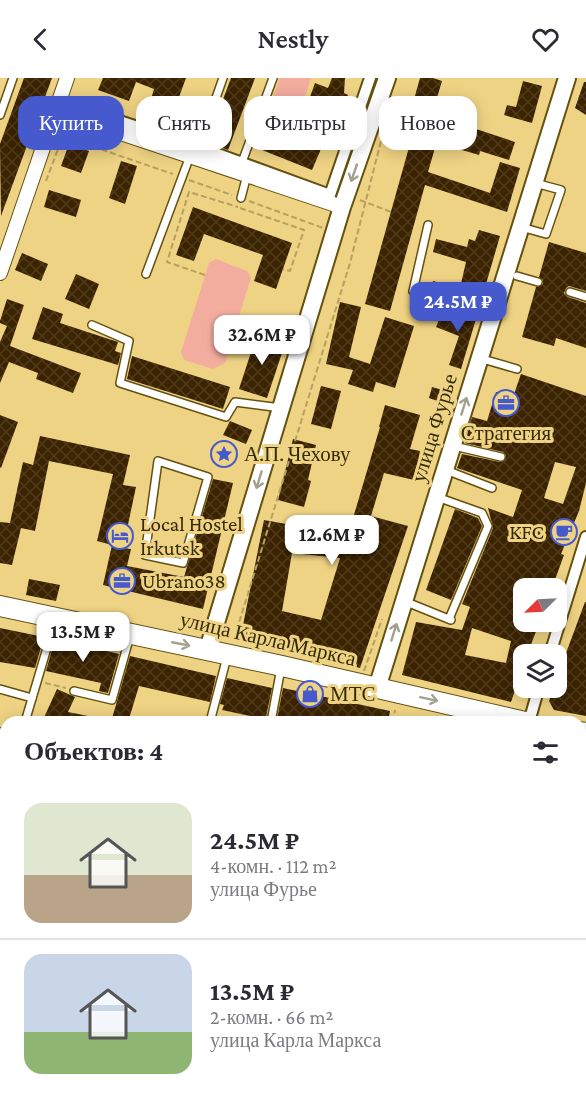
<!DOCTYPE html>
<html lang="ru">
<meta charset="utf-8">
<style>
body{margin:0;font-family:"Crimson Pro",serif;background:#f7f7f7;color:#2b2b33;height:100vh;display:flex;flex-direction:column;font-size:22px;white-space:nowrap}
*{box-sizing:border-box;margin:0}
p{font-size:20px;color:#7c7c81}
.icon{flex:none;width:33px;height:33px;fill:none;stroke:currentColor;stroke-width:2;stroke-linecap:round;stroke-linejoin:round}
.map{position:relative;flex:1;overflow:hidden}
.details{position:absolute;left:0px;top:638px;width:586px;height:386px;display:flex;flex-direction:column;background:#fff;border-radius:18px 18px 0 0;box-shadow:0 3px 15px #0003}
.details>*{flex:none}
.guide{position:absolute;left:18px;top:18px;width:550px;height:54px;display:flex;gap:12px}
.needle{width:39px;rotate:246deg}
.buttons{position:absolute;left:513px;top:500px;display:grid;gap:12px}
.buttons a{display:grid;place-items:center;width:54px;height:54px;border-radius:12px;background:#fff;box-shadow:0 3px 15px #0003;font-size:30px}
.price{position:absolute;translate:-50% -51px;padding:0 14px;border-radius:12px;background:#fff;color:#222;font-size:20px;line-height:39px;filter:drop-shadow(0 2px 3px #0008)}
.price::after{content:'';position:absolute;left:50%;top:36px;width:18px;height:14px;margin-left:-9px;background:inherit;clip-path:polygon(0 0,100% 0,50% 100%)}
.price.current{background:#465ace;color:#fff}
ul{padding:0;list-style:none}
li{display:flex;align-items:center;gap:18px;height:150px;padding:0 24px}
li+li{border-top:2px solid #e1e1e2}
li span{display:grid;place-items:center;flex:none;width:168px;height:120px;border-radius:18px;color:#555}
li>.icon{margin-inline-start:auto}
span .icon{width:72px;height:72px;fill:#fffc;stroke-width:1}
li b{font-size:26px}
h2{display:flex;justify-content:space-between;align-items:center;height:72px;padding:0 24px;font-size:26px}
.pill{padding:0 21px;border-radius:18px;background:#fff;box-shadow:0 3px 15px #0003;font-size:21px;line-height:54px}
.pill.current{background:#465ace;color:#fff}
header{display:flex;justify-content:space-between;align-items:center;height:78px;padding:0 24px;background:#fff;font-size:27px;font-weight:600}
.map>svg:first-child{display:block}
</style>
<header><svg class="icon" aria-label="back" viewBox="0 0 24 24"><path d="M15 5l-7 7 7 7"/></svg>Nestly<svg class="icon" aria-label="heart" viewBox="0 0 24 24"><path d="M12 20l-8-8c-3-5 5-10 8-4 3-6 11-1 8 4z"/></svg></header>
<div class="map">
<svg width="586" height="1022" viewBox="0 0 586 1022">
<defs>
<pattern id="building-cross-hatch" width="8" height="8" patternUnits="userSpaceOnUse" patternTransform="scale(1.5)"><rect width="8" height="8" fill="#3b2300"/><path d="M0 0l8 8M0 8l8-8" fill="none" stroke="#4f3a1b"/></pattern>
</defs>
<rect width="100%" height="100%" fill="#efd384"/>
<g fill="#f3ad9f">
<polygon points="280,0 311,0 297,43 268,33"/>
<polygon points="216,181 247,193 251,199 225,285 213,291 184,282 181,274 209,185"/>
<polygon points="246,1017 345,1017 342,1022 243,1022"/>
</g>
<g fill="url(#building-cross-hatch)" fill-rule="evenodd">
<polygon points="24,0 52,0 1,138 0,66"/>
<polygon points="103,0 186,0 175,30 151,21 154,11 136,4 129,23 98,12"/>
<polygon points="231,0 255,0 228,72 207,64"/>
<polygon points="332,0 345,0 344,15 348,17 343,29 331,24 324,42 312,37 318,22 310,19 315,5 328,10"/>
<polygon points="420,0 433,0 442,3 425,60 437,63 428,94 490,115 500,84 520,90 507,134 425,107 390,233 365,226 415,48 407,46"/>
<polygon points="523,3 542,8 532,45 504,37 507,27 516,29"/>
<polygon points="584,4 586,4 586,37 575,30"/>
<polygon points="461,46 515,64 509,82 480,73 479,77 455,70"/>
<polygon points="265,49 321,71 312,92 257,70"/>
<polygon points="69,66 89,73 81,95 61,88"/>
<polygon points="121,83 137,88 125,126 109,120"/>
<polygon points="49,112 81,122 76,139 44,129"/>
<polygon points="193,129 292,165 276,211 254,203 263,177 204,156 194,183 176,177"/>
<polygon points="479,152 500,158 479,230 430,213 433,203 460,210 466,184 433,174 436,161 467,169 469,161 475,163"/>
<polygon points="549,164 586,175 586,213 569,208 566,210 564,215 568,219 586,225 586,270 556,260 554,268 522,259 536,209 543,206 543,202 539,199"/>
<polygon points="22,175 48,186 41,203 15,192"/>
<polygon points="76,196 99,206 89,231 65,221"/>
<polygon points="7,221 24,227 10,268 81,295 73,315 36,301 38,295 9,284 0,305 0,264 7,248 0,245 0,243"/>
<polygon points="340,224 361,229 349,279 370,286 385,239 414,248 395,310 376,304 373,314 348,306 353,292 326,286"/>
<polygon points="43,229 63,236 60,245 118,264 115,273 121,275 118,287 32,261"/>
<polygon points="444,230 476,241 461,291 449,287 459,258 436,249"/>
<polygon points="257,256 285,266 267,320 239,311"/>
<polygon points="132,278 230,309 223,331 127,301"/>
<path d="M521,296L586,318V405L579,433L561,476L564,477L552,510H524V543H540L530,569L527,576H524V586L511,624L402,597L416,544L462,552L470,529L462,526L493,450L488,430L513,439L522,412L457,390L462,376L500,384L505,382L506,377L503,374L465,365L472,339L487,343L496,314L513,319ZM555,384L576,389L563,426L544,420ZM472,550L511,563L506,585L465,577Z"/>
<polygon points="321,308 341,313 331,351 311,346"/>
<polygon points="432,309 446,313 443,325 429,320"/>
<path d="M385,327L420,337L410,371L420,373L414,402L384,395L371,438L408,448L360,590L240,562L264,442L348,457L380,349H379ZM292,475L340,480L321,542L282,533Z"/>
<polygon points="0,337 18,344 1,390 0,389"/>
<polygon points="230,343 252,352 246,366 223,357"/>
<polygon points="40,358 130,377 123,407 136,409 123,470 131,471 127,488 184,499 213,401 233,405 203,531 103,507 112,467 97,463 113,396 49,383 35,453 21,450 12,487 0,485 0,444 10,445 23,384 33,387"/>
<polygon points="293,361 316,367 308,402 311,403 304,429 278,422"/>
<polygon points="455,431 478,440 482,448 451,522 426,512"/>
<polygon points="29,501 60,507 56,523 26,517"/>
<polygon points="585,524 586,524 586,638 554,632 549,623 554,609 556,609 556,602"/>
<polygon points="0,550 44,559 35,590 0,584"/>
<polygon points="55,561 119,576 108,615 99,613 101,605 46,593"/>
<polygon points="130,578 216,598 210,624 139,608 128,644 111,644"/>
<polygon points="227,600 272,610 265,644 253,644 255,639 222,632 224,627 220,626"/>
<polygon points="283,610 390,633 388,644 289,644 277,641"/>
<polygon points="57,611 75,619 68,634 93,639 93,644 42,644"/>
</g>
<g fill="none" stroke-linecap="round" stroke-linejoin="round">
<defs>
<g id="service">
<polyline points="0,37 13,0"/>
<polyline points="304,50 362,71"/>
<polyline points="198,71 223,0"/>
<polyline points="241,87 273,0"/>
<polyline points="241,120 247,97"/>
<polyline points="428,147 413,213 492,241"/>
<polyline points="521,149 546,156 561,112 535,105"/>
<polyline points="146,196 190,78"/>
<polyline points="517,198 538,204"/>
<polyline points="570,214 586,219"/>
<polyline points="92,247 129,263 120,305 226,339 235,324 281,330"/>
<polyline points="479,280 517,291"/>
<polyline points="454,368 501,379"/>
<polygon points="158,383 208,399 183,485 145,477"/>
<polyline points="446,392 492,410"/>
<polyline points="437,419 482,435 488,448 449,541"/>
<polyline points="404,523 451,542"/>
<polyline points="0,611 32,620"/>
<polyline points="74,613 112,622 130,558"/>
<polyline points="25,644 55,543"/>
<polyline points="210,644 227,579"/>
<polyline points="271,644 281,590"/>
<polyline points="0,654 6,657"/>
<polyline points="582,720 586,722"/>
<polyline points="0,754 6,756"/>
<polyline points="580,793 586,783"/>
<polyline points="580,877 586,880"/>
<polyline points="0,891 6,878"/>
<polyline points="580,1016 586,1008"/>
<polyline points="50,1022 53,1017"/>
<polyline points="355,1022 358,1017"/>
<polyline points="430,1022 434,1017"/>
</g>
<g id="pedestrian">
<polyline points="71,27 204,71 330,117 370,0"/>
<polyline points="550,576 586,459"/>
<polyline points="529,644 539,609"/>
</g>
<g id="minor">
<polyline points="55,33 342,129"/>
<polyline points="0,195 67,0"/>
<polyline points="580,818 586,821"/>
<polyline points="0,827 6,829"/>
<polyline points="510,1017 517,1022"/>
</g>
<g id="tertiary">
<polyline points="208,571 342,129 387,0"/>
<polyline points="377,610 567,0"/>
</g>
<g id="secondary">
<polyline points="0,528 282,588 525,644"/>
<polyline points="580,654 586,655"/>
</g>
</defs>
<use href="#service" stroke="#645110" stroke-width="10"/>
<use href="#pedestrian" stroke="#645110" stroke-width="14"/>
<use href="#minor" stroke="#645110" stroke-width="16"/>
<use href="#tertiary" stroke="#645110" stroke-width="20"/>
<use href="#secondary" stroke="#645110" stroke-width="22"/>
<g stroke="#b6a05e" stroke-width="2" stroke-dasharray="6 3" stroke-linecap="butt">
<polyline points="59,57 173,96"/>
<polyline points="189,102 232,117"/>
<polyline points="46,103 63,58"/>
<polyline points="360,122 391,134"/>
<polyline points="249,123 323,150"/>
<polyline points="240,130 304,152 290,193 283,191"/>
<polyline points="205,197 167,184 189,114 238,129"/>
<polyline points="234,561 350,185 381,63"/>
<polyline points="364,593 382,541"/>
<polyline points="45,605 66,610"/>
<polyline points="393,644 395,632"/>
<polyline points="268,1017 273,1019"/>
<polyline points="488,1017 496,1022"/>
</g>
<use href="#service" stroke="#fff" stroke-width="7"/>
<use href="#pedestrian" stroke="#fff" stroke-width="10"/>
<use href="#minor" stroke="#fff" stroke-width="14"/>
<use href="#tertiary" stroke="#fff" stroke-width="16"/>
<use href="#secondary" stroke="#fff" stroke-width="20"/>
</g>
<defs><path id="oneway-shaft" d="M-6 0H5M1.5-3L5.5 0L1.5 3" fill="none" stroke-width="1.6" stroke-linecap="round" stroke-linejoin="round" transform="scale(1.5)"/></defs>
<g stroke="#a4a090">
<use href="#oneway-shaft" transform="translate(354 95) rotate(109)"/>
<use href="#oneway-shaft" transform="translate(464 328) rotate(-73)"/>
<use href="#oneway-shaft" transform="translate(259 402) rotate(107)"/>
<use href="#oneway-shaft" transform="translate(394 554) rotate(-73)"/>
<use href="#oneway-shaft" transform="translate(181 566) rotate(11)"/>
<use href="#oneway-shaft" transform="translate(429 621) rotate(12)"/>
</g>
<defs>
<symbol id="office-ring" viewBox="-11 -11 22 22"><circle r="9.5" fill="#efd384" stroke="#465ace" stroke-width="1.5"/><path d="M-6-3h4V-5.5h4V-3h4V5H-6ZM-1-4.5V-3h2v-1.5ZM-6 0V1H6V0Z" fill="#465ace"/></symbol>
<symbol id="sight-ring" viewBox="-11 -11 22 22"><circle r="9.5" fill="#efd384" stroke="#465ace" stroke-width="1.5"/><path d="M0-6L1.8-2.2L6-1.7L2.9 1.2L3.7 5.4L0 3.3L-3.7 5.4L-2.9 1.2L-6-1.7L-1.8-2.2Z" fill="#465ace"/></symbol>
<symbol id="cafe-ring" viewBox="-11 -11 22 22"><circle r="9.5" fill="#efd384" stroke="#465ace" stroke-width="1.5"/><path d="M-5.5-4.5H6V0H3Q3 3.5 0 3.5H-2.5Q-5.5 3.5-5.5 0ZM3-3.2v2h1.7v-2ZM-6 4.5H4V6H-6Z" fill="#465ace"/></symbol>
<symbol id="hotel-ring" viewBox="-11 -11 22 22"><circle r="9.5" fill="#efd384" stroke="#465ace" stroke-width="1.5"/><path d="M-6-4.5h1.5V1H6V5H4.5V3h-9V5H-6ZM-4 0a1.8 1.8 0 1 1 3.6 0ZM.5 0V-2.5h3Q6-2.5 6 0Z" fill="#465ace"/></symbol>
<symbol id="shop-ring" viewBox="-11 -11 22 22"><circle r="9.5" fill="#efd384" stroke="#465ace" stroke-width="1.5"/><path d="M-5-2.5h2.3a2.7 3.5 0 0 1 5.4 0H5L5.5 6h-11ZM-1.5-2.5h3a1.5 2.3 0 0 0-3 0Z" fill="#465ace"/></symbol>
</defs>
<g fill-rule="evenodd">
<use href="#office-ring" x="491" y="310" width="30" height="30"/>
<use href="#sight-ring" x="209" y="361" width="30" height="30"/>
<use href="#cafe-ring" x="549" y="439" width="30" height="30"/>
<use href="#hotel-ring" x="105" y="443" width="30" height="30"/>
<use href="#office-ring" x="107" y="488" width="30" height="30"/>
<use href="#shop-ring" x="295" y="601" width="30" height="30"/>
</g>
<g text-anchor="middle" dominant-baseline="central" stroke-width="6" stroke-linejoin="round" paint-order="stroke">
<g font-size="21" fill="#352b08" stroke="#efd384">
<text transform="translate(434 350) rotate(-73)">улица Фурье</text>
<text transform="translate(268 561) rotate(13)">улица Карла Маркса</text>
</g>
<g font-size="21" fill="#352b08" stroke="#efd384" text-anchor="start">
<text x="506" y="355" text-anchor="middle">Стратегия</text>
<text x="244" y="376">А.П. Чехову</text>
<text x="140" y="446">Local Hostel<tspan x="140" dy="24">Irkutsk</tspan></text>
<text x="544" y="454" text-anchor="end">KFC</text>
<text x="142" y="503">Ubrano38</text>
<text x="330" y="616">МТС</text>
</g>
</g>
</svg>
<div class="buttons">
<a><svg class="needle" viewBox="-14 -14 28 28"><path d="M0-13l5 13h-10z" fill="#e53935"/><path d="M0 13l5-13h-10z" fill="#7c7c81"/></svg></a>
<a><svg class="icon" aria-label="layers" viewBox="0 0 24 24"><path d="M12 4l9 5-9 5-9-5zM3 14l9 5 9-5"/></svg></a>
</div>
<b class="price current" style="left:458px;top:255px">24.5M ₽</b>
<b class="price" style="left:262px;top:288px">32.6M ₽</b>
<b class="price" style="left:332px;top:488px">12.6M ₽</b>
<b class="price" style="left:83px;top:585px">13.5M ₽</b>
<div class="guide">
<a class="pill current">Купить</a>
<a class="pill">Снять</a>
<a class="pill">Фильтры</a>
<a class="pill">Новое</a>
</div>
<section class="details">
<h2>Объектов: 4<svg class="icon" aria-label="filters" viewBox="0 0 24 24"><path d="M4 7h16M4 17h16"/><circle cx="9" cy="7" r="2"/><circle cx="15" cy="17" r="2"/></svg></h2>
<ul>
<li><span style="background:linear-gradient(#dfe7d0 60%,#b9a48a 0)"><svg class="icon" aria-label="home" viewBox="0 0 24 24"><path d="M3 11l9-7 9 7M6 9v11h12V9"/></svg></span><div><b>24.5M ₽</b><p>4-комн. · 112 m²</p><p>улица Фурье</p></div></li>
<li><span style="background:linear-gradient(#c9d6e8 65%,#8fb573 0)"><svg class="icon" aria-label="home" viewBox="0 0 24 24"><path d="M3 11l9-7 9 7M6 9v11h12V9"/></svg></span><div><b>13.5M ₽</b><p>2-комн. · 66 m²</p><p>улица Карла Маркса</p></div></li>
</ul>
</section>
</div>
